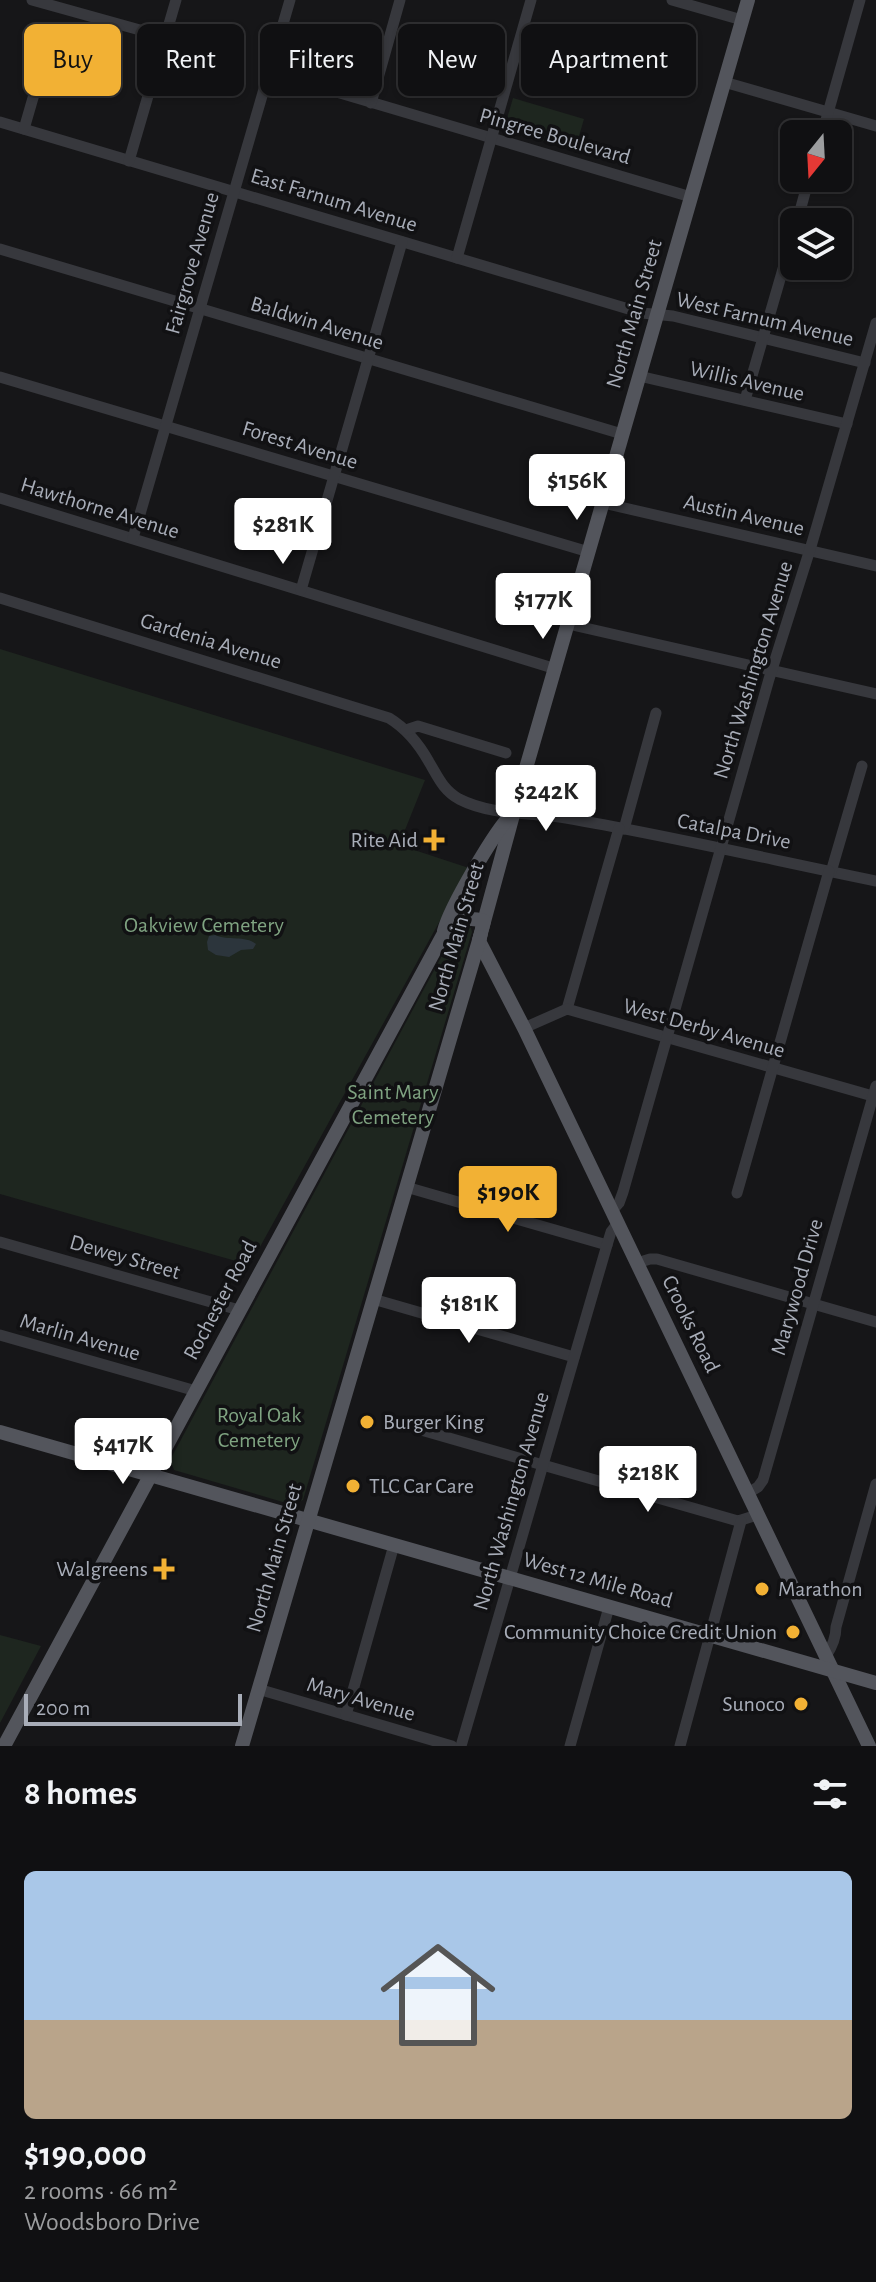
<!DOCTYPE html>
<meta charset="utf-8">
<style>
body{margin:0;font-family:"Alegreya Sans",sans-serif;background:#19191b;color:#f1f3f6;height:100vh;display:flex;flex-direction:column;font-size:30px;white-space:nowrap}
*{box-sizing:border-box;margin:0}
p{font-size:26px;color:#9c9d9f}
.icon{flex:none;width:44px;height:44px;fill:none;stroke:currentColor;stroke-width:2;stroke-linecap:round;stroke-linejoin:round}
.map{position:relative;height:1746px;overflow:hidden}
.panel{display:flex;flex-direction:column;background:#101012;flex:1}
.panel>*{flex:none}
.top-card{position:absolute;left:24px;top:24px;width:828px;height:72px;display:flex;gap:16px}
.needle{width:52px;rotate:198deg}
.buttons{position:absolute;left:780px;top:120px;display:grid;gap:16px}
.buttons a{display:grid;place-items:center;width:72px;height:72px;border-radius:12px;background:#101012;box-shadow:0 2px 6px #0004,0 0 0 2px #303032;font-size:40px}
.scale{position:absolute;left:24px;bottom:20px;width:218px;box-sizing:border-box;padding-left:8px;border:4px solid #a8adb8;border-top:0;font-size:22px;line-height:28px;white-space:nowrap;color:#a8adb8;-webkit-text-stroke:6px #111113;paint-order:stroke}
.price{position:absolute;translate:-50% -68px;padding:0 18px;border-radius:8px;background:#fff;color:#222;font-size:26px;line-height:52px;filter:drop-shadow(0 2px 4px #0008)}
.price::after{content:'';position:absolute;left:50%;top:48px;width:24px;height:18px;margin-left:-12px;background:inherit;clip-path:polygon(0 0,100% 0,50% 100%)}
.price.current{background:#f2b134;color:#111}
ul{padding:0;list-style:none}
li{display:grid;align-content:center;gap:16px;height:424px;padding:0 24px}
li+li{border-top:2px solid #303032}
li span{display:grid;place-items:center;height:248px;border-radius:12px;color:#555}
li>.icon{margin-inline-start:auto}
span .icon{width:144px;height:144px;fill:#fffc;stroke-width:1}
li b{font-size:34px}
h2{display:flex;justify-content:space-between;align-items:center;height:96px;padding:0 24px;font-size:34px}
.pill{padding:0 28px;border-radius:12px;background:#101012;box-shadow:0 2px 6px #0004,0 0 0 2px #303032;font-size:28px;line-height:72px}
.pill.current{background:#f2b134;color:#111}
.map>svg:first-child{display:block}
</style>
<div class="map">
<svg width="876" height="1746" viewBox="0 0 876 1746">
<rect width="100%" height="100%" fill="#161618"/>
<g fill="#1e261f">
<polygon points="513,98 584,119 575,150 504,129"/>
<polygon points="0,649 425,780 399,845 469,868 250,1265 0,1194"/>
<polygon points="467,926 471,928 472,932 303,1500 293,1505 174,1470 170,1460 452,937 456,931"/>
<polygon points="0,1635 41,1646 0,1723"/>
</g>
<path fill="#2c353c" d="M215,935C228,941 245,935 256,944L253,949L241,950L229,957L216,955L208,950L207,942L209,936Z"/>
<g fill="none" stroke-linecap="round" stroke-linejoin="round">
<g stroke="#37383d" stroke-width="11">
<polyline points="32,0 165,37"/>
<polyline points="672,0 742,20"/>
<polyline points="269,72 691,197"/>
<polyline points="724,82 876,126"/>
<polyline points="371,103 400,0"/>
<polyline points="0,122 642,313 673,316 865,363"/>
<polyline points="24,129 48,46"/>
<polyline points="822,134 860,0"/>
<polyline points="129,161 176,0"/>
<polyline points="797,222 809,178"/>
<polyline points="0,249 622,434"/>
<polyline points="457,258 531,0"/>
<polyline points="639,376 847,424"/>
<polyline points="0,377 589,552"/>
<polyline points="745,400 794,231"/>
<polyline points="0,498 556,669"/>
<polyline points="603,503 876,566"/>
<polyline points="133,538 290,0"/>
<polyline points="301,590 402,242"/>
<path d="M0,598L389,718C407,729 419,744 429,762C438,777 443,790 459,799C492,816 531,812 566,818C670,836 773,860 876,881"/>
<polyline points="568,624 876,694"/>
<polyline points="406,730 418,726 506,753"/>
<polyline points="624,829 656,713"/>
<polyline points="831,872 862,766"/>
<polyline points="567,1009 619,828"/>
<polyline points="524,1028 567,1009 876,1097"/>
<polyline points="406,1187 607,1245"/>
<polyline points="737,1193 829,871"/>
<polyline points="612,1211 619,1203 623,1192 769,679 812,543 876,323"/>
<polyline points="0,1242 239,1310"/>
<polyline points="637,1263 650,1259 657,1259 876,1322"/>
<polyline points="373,1299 574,1357"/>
<polyline points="0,1335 196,1391"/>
<polyline points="421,1430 738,1521 757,1515"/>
<polyline points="748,1493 758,1487 763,1480 876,1086"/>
<path d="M826,1656C832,1647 836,1638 836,1627L876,1484"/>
<polyline points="258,1689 452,1746"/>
<polyline points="346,1715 394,1545"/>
<polyline points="461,1746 607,1245 611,1232 618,1223"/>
<polyline points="570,1746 609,1607"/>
<polyline points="680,1746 741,1521"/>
</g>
<g stroke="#53555c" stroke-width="14">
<polyline points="482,929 522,782 748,0"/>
<path d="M444,931C450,908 495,830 512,814"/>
<polyline points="481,933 479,941 524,1028 869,1746"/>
<polyline points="0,1432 876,1683"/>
<path d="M4,1746L443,935C459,922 463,915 484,921L479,941"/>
<polyline points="242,1746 480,937"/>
</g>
</g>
<g fill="#f2b134" stroke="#111113" stroke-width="3">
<path d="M430 828h8v8h8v8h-8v8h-8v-8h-8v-8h8z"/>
<circle cx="367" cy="1422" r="8"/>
<circle cx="353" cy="1486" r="8"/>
<path d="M160 1557h8v8h8v8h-8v8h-8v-8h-8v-8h8z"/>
<circle cx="762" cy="1589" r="8"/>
<circle cx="793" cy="1632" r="8"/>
<circle cx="801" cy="1704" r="8"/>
</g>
<g text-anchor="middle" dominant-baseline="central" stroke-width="7" stroke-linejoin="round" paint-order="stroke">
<g font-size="22" fill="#a8adb8" stroke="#111113">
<text transform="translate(555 136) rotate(16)">Pingree Boulevard</text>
<text transform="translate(334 200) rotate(17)">East Farnum Avenue</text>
<text transform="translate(192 263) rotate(-74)">Fairgrove Avenue</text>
<text transform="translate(634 314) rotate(-74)">North Main Street</text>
<text transform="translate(765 319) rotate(13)">West Farnum Avenue</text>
<text transform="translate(317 323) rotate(17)">Baldwin Avenue</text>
<text transform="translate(747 381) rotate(13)">Willis Avenue</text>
<text transform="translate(300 445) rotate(17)">Forest Avenue</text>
<text transform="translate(100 508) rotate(17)">Hawthorne Avenue</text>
<text transform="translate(744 515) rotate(13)">Austin Avenue</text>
<text transform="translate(211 641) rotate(17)">Gardenia Avenue</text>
<text transform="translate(753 670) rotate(-73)">North Washington Avenue</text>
<text transform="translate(734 831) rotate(11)">Catalpa Drive</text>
<text transform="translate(456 937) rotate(-74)">North Main Street</text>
<text transform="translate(704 1028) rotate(16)">West Derby Avenue</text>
<text transform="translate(125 1257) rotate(16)">Dewey Street</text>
<text transform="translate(797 1287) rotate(-74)">Marywood Drive</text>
<text transform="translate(220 1300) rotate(-62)">Rochester Road</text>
<text transform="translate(691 1324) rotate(64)">Crooks Road</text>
<text transform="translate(80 1337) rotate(16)">Marlin Avenue</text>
<text transform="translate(511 1501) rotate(-74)">North Washington Avenue</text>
<text transform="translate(274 1558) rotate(-74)">North Main Street</text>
<text transform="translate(598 1580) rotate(16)">West 12 Mile Road</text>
<text transform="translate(361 1699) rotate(16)">Mary Avenue</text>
</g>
<g font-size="22" fill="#a8adb8" stroke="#111113" text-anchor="end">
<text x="418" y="840">Rite Aid</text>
<text x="383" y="1422" text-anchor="start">Burger King</text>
<text x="369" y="1486" text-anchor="start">TLC Car Care</text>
<text x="148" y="1569">Walgreens</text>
<text x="778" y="1589" text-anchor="start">Marathon</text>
<text x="777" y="1632">Community Choice Credit Union</text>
<text x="785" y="1704">Sunoco</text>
</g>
<g font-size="22" fill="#7fa381" stroke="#111113">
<text x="204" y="925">Oakview Cemetery</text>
<text x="393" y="1092">Saint Mary<tspan x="393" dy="25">Cemetery</tspan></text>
<text x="259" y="1415">Royal Oak<tspan x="259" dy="25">Cemetery</tspan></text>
</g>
</g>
</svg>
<div class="buttons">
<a><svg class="needle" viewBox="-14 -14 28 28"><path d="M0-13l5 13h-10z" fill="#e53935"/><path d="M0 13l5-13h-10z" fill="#9c9d9f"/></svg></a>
<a><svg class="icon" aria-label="layers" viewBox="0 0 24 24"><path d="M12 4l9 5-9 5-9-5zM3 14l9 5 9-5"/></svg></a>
</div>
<div class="scale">200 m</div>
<b class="price" style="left:577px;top:522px">$156K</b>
<b class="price" style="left:283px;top:566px">$281K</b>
<b class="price" style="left:543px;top:641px">$177K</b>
<b class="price" style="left:546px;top:833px">$242K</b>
<b class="price current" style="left:508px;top:1234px">$190K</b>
<b class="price" style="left:469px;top:1345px">$181K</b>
<b class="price" style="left:123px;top:1486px">$417K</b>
<b class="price" style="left:648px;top:1514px">$218K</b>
<div class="top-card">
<a class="pill current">Buy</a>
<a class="pill">Rent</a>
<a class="pill">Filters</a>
<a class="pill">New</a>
<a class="pill">Apartment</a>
</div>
</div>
<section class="panel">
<h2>8 homes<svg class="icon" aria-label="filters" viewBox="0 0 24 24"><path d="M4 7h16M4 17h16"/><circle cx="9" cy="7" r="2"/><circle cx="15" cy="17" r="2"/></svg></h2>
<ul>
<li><span style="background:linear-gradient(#a9c7e8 60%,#b9a48a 0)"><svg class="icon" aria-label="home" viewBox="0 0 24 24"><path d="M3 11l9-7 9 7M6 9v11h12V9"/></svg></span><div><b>$190,000</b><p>2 rooms · 66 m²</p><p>Woodsboro Drive</p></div></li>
</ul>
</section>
